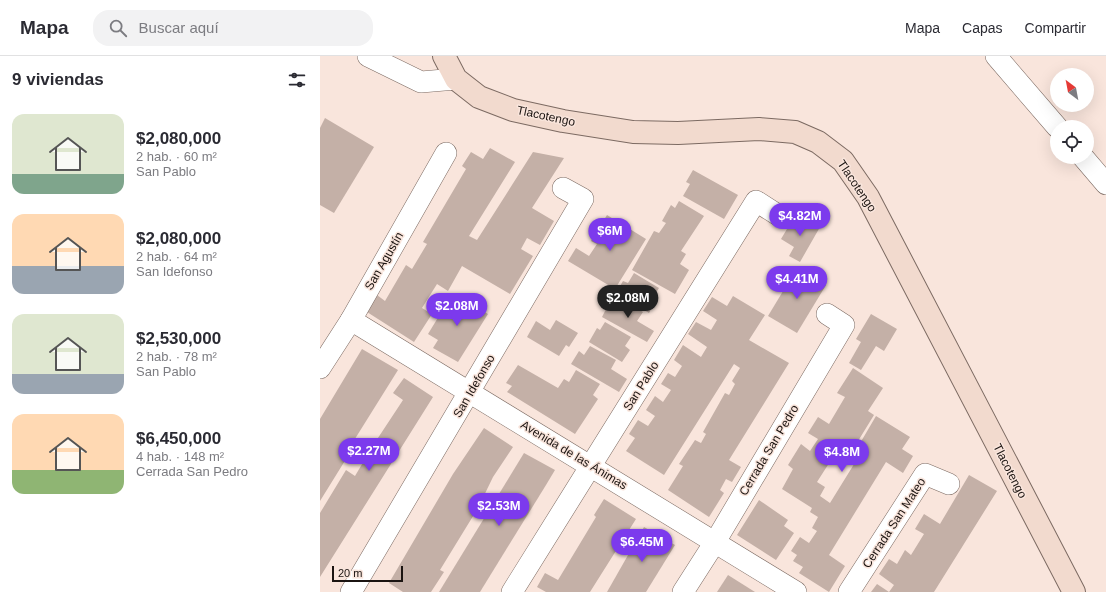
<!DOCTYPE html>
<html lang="es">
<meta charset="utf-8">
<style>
body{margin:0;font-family:Arial,sans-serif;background:#f2f2f3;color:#2b2b33;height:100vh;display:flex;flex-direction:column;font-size:15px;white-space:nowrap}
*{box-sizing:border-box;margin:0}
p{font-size:13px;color:#7c7c81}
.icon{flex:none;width:22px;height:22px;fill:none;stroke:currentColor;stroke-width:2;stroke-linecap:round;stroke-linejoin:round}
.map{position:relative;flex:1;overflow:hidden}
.panel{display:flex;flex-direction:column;background:#fff;width:320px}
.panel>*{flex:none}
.needle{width:26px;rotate:328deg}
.controls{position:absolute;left:730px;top:12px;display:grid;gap:8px}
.controls a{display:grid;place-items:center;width:44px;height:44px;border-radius:50%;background:#fff;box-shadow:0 4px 16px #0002;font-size:20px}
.scale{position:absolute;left:12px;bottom:10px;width:71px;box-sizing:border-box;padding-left:4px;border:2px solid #1b1411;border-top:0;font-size:11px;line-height:14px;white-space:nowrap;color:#1b1411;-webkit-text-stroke:3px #f9e5dc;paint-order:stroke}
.price{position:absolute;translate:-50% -34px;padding:0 9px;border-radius:14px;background:#7c3aed;color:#fff;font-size:13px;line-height:26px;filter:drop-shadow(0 1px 2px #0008)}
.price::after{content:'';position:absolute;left:50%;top:24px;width:12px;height:9px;margin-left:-6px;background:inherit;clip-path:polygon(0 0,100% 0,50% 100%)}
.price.current{background:#222;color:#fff}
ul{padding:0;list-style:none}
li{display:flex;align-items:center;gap:12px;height:100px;padding:0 12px}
li span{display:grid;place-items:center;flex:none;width:112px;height:80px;border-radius:12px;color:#555}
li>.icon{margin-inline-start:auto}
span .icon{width:48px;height:48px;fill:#fffc;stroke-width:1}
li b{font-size:17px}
h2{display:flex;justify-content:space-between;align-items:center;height:48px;padding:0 12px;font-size:17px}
header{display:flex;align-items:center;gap:24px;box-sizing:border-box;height:56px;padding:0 20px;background:#fff;border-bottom:1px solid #e1e1e2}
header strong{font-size:19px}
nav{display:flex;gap:22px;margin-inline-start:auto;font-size:14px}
.search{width:280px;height:36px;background:#f2f2f3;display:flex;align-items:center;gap:10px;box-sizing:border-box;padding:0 14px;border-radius:16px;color:#7c7c81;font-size:15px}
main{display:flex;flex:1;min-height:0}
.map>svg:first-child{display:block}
</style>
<header>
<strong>Mapa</strong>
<div class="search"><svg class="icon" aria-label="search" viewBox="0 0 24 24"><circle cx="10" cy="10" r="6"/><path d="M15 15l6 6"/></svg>Buscar aquí</div>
<nav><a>Mapa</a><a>Capas</a><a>Compartir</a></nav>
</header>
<main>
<section class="panel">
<h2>9 viviendas<svg class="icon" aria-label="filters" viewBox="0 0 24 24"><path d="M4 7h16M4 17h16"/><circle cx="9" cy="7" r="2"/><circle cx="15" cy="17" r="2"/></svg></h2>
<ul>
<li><span style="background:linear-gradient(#dfe7d0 75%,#7fa58c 0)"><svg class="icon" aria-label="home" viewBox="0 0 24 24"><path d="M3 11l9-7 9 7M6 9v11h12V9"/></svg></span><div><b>$2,080,000</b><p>2 hab. · 60 m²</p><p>San Pablo</p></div></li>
<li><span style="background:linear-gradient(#ffd9b3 65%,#9aa5b1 0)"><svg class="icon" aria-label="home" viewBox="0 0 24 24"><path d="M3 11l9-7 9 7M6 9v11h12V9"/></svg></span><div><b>$2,080,000</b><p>2 hab. · 64 m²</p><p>San Idefonso</p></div></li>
<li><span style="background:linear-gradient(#dfe7d0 75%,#9aa5b1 0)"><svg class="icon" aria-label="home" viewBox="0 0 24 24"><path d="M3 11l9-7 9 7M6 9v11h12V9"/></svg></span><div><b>$2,530,000</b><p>2 hab. · 78 m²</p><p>San Pablo</p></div></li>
<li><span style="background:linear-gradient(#ffd9b3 70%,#8fb573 0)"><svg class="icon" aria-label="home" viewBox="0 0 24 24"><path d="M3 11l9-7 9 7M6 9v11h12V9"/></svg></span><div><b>$6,450,000</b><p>4 hab. · 148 m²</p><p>Cerrada San Pedro</p></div></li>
</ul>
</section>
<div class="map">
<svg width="786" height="536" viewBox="0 0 786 536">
<rect width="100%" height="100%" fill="#f9e5dc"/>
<g fill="#c4b0a7">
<polygon points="5,62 54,91 14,157 0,149 0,72"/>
<polygon points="170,92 195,106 149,180 157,184 213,96 244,102 212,152 234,165 220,189 207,182 201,193 213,200 190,238 142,210 128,235 117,228 102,252 112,258 94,286 47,256 57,239 65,245 86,209 92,213 107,188 103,186 146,113 142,110 151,96 163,103"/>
<polygon points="373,114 418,139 404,163 363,140 370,128 366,126"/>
<polygon points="359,145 384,160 361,195 366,198 360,208 369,214 355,238 312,214 334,175 339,177 346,167 342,165 351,149 355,152"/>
<polygon points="287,159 326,183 295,233 248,205 256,192 269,200 277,188 271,185"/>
<polygon points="483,162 500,171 480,206 469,200 474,191 461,183 473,163 480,167"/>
<polygon points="477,212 506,229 477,277 448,260"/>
<polygon points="314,217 339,232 331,244 335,246 329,257 296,237 303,225 308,227"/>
<polygon points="133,237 168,258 138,306 113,292 118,284 108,278"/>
<polygon points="413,240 445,259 429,284 469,307 409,404 421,411 412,426 406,423 400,434 404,437 389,461 348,434 363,410 359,408 375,384 381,387 386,378 383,376 405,337 409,339 415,328 412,325 420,312 414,308 344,419 306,395 315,382 309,378 318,364 328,370 335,360 326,354 335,340 343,346 351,334 341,328 348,317 355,321 362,310 354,304 363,289 381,301 387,291 368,278 376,266 391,274 397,264 383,255 392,241 407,250"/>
<polygon points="298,241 323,256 317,265 334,275 327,286 282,261 288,249 293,251"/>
<polygon points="551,258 577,273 564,295 556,290 541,314 529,307 541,286 536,283"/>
<polygon points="236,264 258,277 249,291 246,289 239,300 207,281 216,265 230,274"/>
<polygon points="285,266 311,281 305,290 310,294 302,306 269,286 277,272 280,274"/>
<polygon points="270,290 296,304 291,313 307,323 299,336 251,308 259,295 264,299"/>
<polygon points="42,293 78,314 28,394 31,395 0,445 0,363"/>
<polygon points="198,309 238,332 244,323 249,326 256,314 280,328 273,339 278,343 255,378 187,336 192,330 186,327"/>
<polygon points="533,312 563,332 548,355 554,359 524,408 513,401 497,426 505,431 500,440 510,447 544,392 539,389 556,360 590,381 582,393 593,400 583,417 566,406 509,499 525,510 509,536 479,517 483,511 473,505 477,499 471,495 480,481 489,487 497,475 492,472 498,461 490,456 492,452 462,433 473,413 468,409 481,388 490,395 498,383 488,377 498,361 509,368 525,341 517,337"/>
<polygon points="84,322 113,341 0,521 0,457 26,414 35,420 54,388 83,344 73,337"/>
<polygon points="164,372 193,391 173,421 158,452 120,514 124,516 111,536 83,536 69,527 133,418"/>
<polygon points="204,397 235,414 226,429 160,536 119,536"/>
<polygon points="649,419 677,435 614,536 551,536 557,528 569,536 574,529 559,518 569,503 577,508 585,494 591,499 604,478 595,473 604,458 620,468"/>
<polygon points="284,443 316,463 270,536 226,536 217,531 225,517 238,524 276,461 274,459"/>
<polygon points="439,444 468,464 464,470 474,477 456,504 417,479"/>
<polygon points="324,471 355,489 326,536 287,536"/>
<polygon points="408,519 435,536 397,536"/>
</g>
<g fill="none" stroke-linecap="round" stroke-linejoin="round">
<defs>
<g id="street">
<polyline points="48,0 101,26 136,23"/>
<polyline points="676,0 737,71"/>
<polyline points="763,101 786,128"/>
<polyline points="31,264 476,536"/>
<polyline points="0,312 31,264 126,97"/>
<polyline points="31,536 263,143 243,132"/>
<polyline points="192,536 436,145 458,159"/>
<polyline points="363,536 395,486 524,269 507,258"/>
<polyline points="529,536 605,418 629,428"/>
</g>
<polyline id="secondary" points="124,0 136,23 159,41 193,54 243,65 313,76 358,77 439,73 475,76 498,86 523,105 548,141 754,536"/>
</defs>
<use href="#street" stroke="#7c6a62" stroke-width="22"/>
<use href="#secondary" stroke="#7c6a62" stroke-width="24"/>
<use href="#street" stroke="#fff" stroke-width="21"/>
<use href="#secondary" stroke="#f2dace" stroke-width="22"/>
</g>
<g text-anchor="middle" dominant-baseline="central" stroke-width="3" stroke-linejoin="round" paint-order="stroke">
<g font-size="12" fill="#1b1411" stroke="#f9e5dc">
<text transform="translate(226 60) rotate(12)">Tlacotengo</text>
<text transform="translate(537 130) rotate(56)">Tlacotengo</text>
<text transform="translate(64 205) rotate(-60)">San Agustín</text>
<text transform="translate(154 330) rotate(-60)">San Idefonso</text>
<text transform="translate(321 330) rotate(-58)">San Pablo</text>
<text transform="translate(449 394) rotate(-59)">Cerrada San Pedro</text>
<text transform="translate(254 399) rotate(31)">Avenida de las Ánimas</text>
<text transform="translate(690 415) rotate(63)">Tlacotengo</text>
<text transform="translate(574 467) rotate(-57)">Cerrada San Mateo</text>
</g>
</g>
</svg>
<div class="controls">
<a><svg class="needle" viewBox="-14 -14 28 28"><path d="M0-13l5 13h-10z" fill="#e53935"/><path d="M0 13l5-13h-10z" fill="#7c7c81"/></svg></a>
<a><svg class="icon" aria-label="locate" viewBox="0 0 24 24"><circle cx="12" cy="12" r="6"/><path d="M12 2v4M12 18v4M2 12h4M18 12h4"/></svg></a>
</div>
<div class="scale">20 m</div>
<b class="price" style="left:480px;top:181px">$4.82M</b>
<b class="price" style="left:290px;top:196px">$6M</b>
<b class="price" style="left:477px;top:244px">$4.41M</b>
<b class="price current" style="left:308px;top:263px">$2.08M</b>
<b class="price" style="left:137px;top:271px">$2.08M</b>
<b class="price" style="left:49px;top:416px">$2.27M</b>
<b class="price" style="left:522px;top:417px">$4.8M</b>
<b class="price" style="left:179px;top:471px">$2.53M</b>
<b class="price" style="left:322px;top:507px">$6.45M</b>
</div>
</main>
